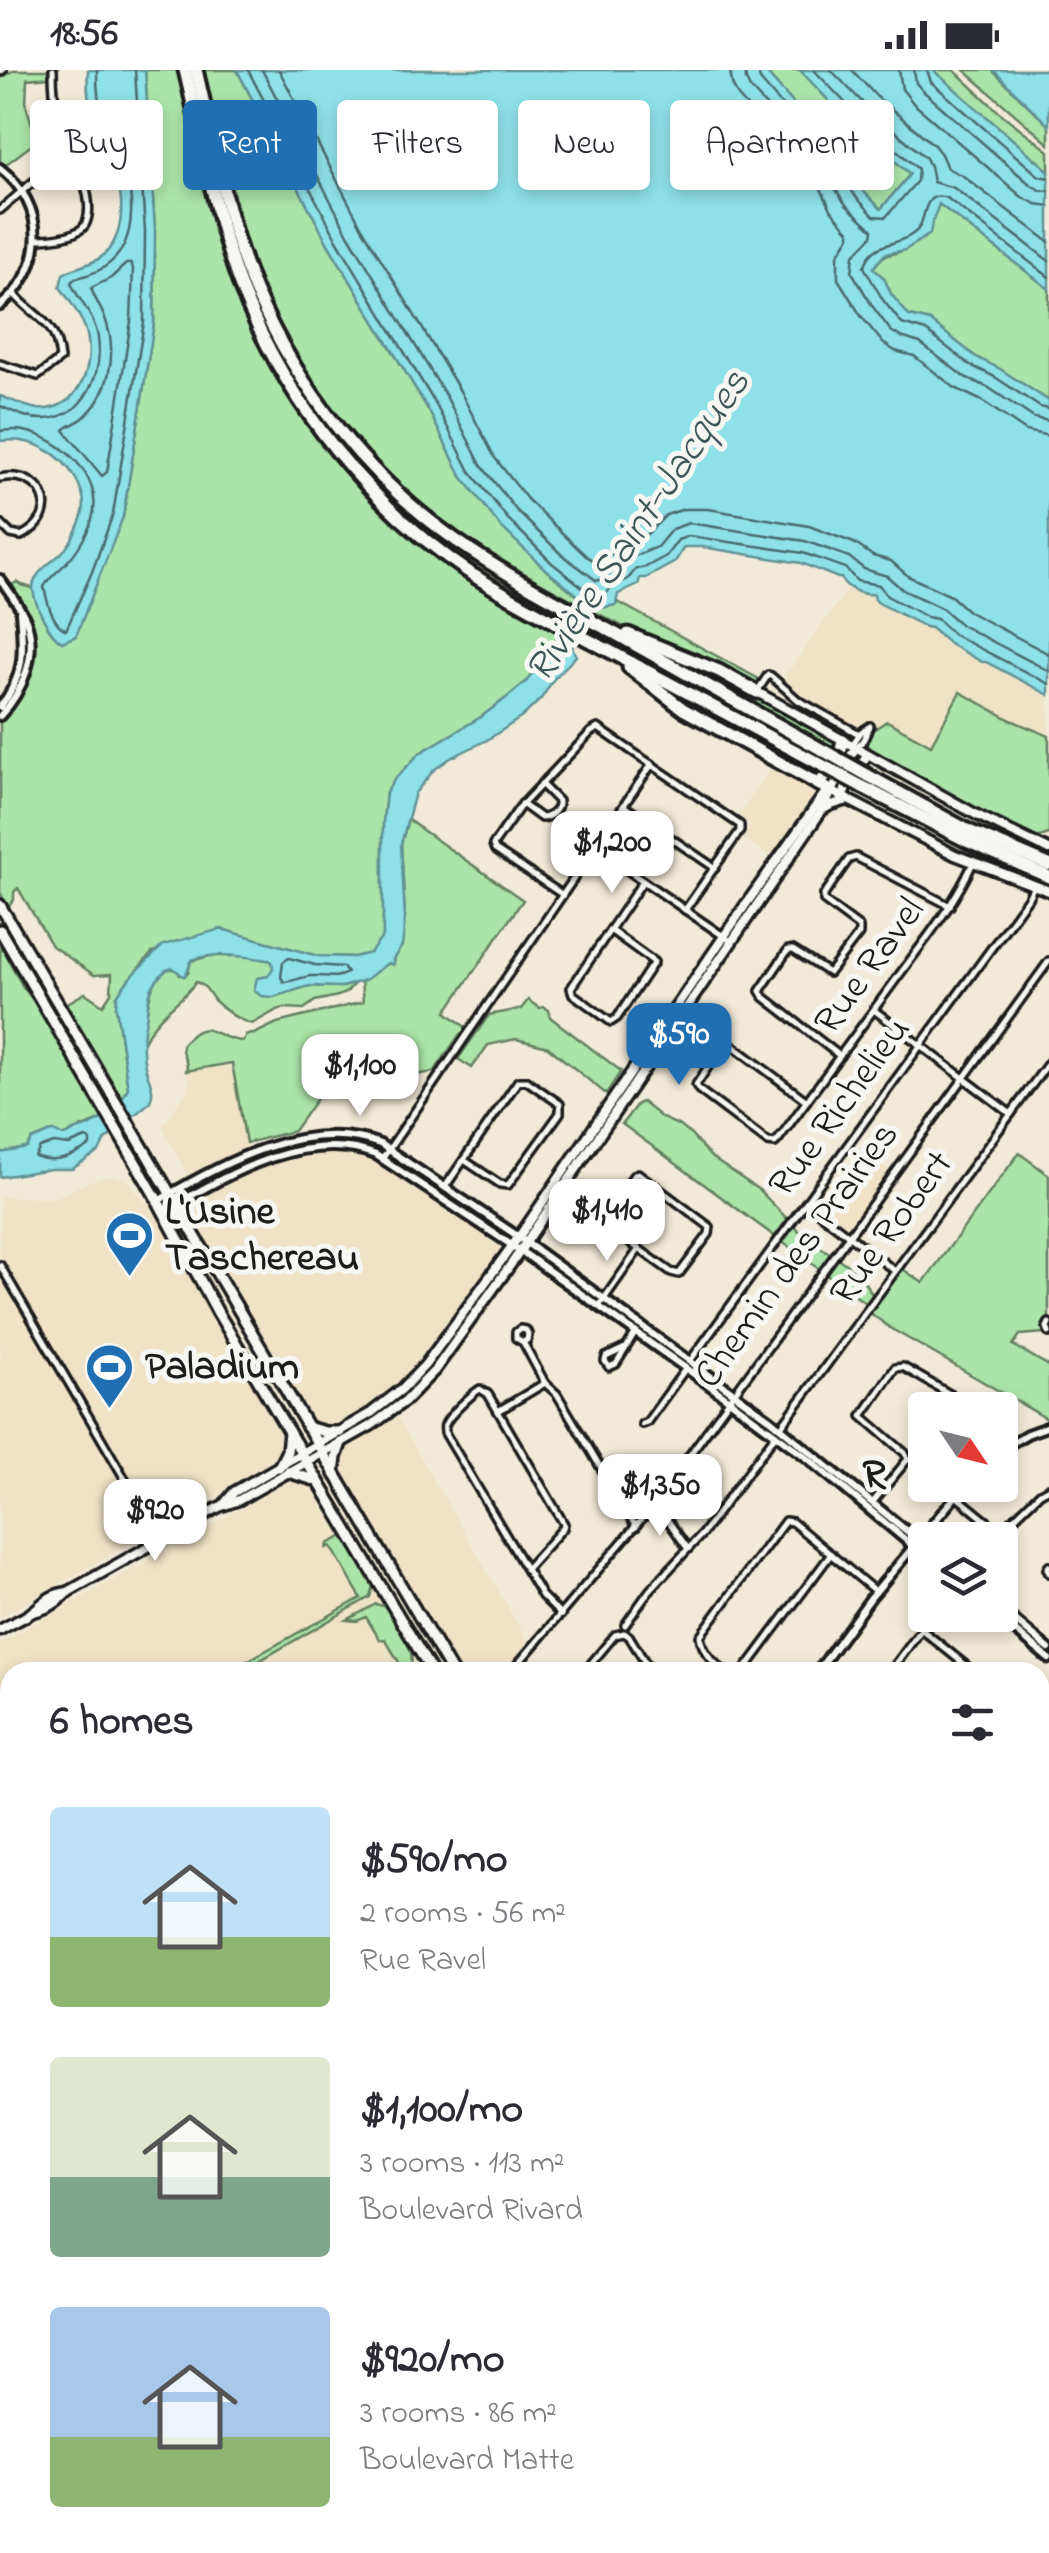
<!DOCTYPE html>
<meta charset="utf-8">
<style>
body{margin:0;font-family:"Indie Flower",sans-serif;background:#f7f7f7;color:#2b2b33;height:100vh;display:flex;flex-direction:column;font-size:38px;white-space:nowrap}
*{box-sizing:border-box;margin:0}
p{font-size:32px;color:#7c7c81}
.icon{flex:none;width:55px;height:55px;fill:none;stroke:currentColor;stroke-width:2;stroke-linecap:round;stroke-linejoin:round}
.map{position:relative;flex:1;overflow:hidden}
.panel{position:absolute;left:0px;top:1592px;width:1050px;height:892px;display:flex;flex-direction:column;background:#fff;border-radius:30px 30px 0 0;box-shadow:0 5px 15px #0003}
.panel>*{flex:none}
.banner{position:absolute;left:30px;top:30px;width:990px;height:90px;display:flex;gap:20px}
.needle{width:65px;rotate:125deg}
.tools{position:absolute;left:908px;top:1322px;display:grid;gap:20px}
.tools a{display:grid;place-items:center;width:110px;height:110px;border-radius:10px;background:#fff;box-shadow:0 5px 15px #0003;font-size:50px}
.price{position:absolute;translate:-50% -85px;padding:0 22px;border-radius:20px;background:#fff;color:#222;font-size:32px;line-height:65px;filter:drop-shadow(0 2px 5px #0008)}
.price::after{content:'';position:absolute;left:50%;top:60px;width:30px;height:22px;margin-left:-15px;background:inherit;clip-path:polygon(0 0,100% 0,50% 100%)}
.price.on{background:#1f6fb2;color:#fff}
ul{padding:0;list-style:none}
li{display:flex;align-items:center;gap:30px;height:250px;padding:0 50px}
li span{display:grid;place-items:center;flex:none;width:280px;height:200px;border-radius:10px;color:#555}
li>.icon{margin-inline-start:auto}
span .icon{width:120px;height:120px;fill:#fffc;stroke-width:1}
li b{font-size:42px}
h2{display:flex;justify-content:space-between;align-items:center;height:120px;padding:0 50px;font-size:42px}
.pill{padding:0 35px;border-radius:10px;background:#fff;box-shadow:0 5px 15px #0003;font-size:35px;line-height:90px}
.pill.on{background:#1f6fb2;color:#fff}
.status{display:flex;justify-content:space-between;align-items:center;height:70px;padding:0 50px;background:#fff;direction:ltr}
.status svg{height:28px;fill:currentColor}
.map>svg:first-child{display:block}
</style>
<div class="status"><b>18:56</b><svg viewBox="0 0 49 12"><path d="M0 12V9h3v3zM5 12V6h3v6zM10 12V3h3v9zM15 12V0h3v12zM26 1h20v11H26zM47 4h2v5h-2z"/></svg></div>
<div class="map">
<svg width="1049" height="2483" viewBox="0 0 1049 2483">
<rect width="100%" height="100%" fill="#f2ead8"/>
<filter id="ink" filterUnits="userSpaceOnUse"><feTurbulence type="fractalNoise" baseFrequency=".01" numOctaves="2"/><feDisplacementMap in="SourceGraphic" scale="20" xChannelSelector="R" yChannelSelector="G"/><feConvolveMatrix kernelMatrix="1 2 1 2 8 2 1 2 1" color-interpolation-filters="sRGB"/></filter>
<g filter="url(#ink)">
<g fill="#efe2c6">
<polygon points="849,517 868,525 874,524 875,530 879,533 931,558 948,573 1049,625 1049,666 1011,650 961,623 931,675 887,651 875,658 868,666 860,659 812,634 810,630 799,627 782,610"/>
<polygon points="773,696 815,719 817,725 776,783 774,782 771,787 742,767 751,755 738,746"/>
<polygon points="232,993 247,1077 183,1109 186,1103 162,1056 188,1020 190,1013 186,1001"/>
<polygon points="327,1082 367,1087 385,1096 501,1177 435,1272 401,1311 346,1353 329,1358 322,1357 313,1350 188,1139 188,1132 251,1099"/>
<polygon points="872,1089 892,1103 849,1161 816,1135 813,1132 814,1127 825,1111 846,1125"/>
<polygon points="112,1106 120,1107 130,1114 147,1134 151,1133 284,1368 282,1386 279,1385 251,1405 159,1458 0,1188 0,1127 55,1128 90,1111"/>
<polygon points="0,1203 150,1463 0,1547"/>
<polygon points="396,1345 531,1577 508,1602 460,1602 339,1398 338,1393 343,1378"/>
<polygon points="292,1410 301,1411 313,1418 412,1581 421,1602 10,1602 10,1675 0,1681 0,1573"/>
<polygon points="1049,2224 1049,2442 1040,2426 1040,2229"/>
</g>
<g fill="#abe4a8" stroke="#648062" stroke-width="2.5">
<polygon points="14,0 50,0 50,7 27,9 26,35 37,71 5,95 0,91 0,8"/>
<path d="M145,0H178C192,61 203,125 222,185C262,308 340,417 445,493C482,520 522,542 562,563L538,591L537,597L527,611L509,626L481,647L420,683L394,710L386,723L383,752V866L370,884L354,887L318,886L221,859L152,883L129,909L117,926L116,937L128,1018L122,1027L108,1007L66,934L85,923L103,935L111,923L112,904L94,905L52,876L18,818L14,822V830L8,837L0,822V652C25,624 42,588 31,550C27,537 19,526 12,515L17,512L22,515L33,518C39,537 44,560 62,572L123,447L154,253L155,161Z"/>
<path d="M202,0H237L328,174L428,339L461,405L546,500L579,527L578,533C518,500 455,467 404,420C336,356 281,274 250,186C228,126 217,62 202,0Z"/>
<polygon points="764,0 800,0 850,53 910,104 881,139 864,122 855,107 848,86 815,58"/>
<polygon points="933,0 954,0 999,42 1049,81 1049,101"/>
<polygon points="964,0 992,0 1049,56 1049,74"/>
<path d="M939,134L1049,219V331L1000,299L976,287L930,251L909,246L891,224L884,208L873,198C888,180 883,188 902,181C919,173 932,151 939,134Z"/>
<polygon points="618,532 757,608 760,611 757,615 640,565 591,540 616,535"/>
<polygon points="685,590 725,608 833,668 839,673 837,680 684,595"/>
<polygon points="960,622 1011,650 1049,666 1049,764 1037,768 977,742 866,679 870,662 887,651 931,675"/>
<path d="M408,750L523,830L446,942L467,958L463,964H460L434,1002L375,1011L371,992L340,996L294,1061L246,1073L232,993L186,1001C190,991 180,986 182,975C207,943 214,970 243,971L246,965L254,964L277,953L363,932L361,911L388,893H394L393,890L405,848L401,774Z"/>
<path d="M0,874L23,917L37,935L102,1048C92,1056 76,1056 68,1065L63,1066L54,1061L32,1070L27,1078L0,1083Z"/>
<path d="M210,886H247L272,891L274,898L268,906L273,927L309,916L342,917L354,914L347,922L338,926L315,931L304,939L284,938L277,940L252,954C237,950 225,941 214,930C207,921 207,916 196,912C177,937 156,943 142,976C142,965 143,961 145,951C151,927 147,914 169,898L177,900L180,905L188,903L191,891Z"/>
<polygon points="528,930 539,938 544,937 549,940 550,947 621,1001 606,1024 548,977 516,969 488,975 472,998 458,989 489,945 521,939"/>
<polygon points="642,1032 662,1048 678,1055 690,1064 712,1088 759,1120 805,1167 846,1194 863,1210 874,1227 868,1235 622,1054 637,1034"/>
<polygon points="1019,1083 1049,1105 1049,1247 1044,1255 1044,1263 1020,1265 1013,1275 1049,1296 1049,1350 890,1258 869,1242 901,1198 923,1213"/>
<polygon points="344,1466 373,1515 370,1527 240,1602 208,1602 206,1599 217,1594 220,1600 233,1594 236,1597 361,1528 331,1476 327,1478 328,1474"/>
<path d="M376,1534L386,1537C397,1556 421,1581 408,1602H400L403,1599L385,1569L380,1570L366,1547L357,1551L347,1550Z"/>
<polygon points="10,1876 10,2024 0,2030 0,1882"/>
</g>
<g fill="#8fe1e8" stroke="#619296" stroke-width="2.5">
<path d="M88,0H145L155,161L154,253L123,447L76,566L62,572C49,564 34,534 33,518C33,501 57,490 67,477C73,469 77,459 81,449C92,424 68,390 45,379C31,371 16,369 0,371V326C12,330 25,337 38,339C80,342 97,292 85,258C79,242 69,230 60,217L63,204C76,196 94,195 105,184C132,156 120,107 107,74C102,62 95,51 91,38C87,26 87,13 88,0Z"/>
<path d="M237,0H764L815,58L848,86L855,107L864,122L881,139L910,104L850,53L800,0H933L1049,101V219L939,134L932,153L930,164L905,180L885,184L873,198L884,208L891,224L909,246L930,251L976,287L1000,299L1049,331V625L986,592H982L948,573L931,558L925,557L879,533L875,530L874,524C863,526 845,518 841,508H838L801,493L702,477H684L675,492L646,508H640L638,515L618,524L616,535L591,540L572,577L576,586L553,610L541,629L522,647L487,670L449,689L434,700L415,723L401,774L405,848L403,869L402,876L393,889V895L388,893L365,910L342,917L309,916L273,927L261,926L254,920L257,908L268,906L273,898L272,892L269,890C245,887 215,881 192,890L185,906H183L173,898L166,900C146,920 150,924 146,949C143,966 141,979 145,996C148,1010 157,1020 149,1033L105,1070L99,1082L72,1099H51L0,1107V1083L27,1078L32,1070L54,1061L63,1066L68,1065C75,1059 82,1059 91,1055C105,1048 122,1031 128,1018L116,937L117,926L129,909L163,875L221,859L318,886L354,887L370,883L383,866V752L386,723L394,710L420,683L481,647L509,626L527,611L537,597L538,592L562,563L579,531V526L546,500L499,455L461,405L428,339L328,174Z"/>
<polygon points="993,0 1049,0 1049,56"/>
</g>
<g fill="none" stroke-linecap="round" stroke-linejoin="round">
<g stroke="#4a6b6e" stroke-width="2.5">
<polyline points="248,0 337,170 436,335 470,401 507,448 552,493 585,519 590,526 604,527 612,516 628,509 636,499 646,497 666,486 678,470 689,466 803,483 845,498 857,511 879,515 887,526 927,547 937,549 954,565 1049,614"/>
<polyline points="262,0 348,164 447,328 481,395 516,440 561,484 597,511 619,499 630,488 657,477 672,459 689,453 805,471 849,487 864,499 887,506 903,520 943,539 961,555 1049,601"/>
<polyline points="279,0 361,156 460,321 495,388 527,429 586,486 596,492 609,486 624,475 645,466 666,445 684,439 708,439 809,456 854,473 873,486 891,491 908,506 951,526 969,542 1049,584"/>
<polyline points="730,0 732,14 737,25 789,85 815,107 832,141 850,162 850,166 838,185 838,209 861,246 883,273 895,281 914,286 955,318 982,331 1026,361 1049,366"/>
<polyline points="745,0 746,10 750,18 800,74 828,99 835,118 846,135 873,160 872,166 854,185 852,202 873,237 891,261 901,267 920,273 963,306 989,318 1034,348 1049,351"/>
<polyline points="758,0 760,10 808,65 839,91 846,112 856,127 874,146 886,147 917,111 918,99 857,45 814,0"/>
<polyline points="831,0 866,36 926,88 930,96 933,112 954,118 1049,191"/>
<polyline points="852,0 876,26 934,75 941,84 947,98 963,106 1049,172"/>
<polyline points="899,0 902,19 913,33 1022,127 1036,134 1049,136"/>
<polyline points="914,0 916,13 923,21 1031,115 1040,120 1049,121"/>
<polyline points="927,0 931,12 1039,106 1049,108"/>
<path d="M126,194H131L133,198L131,251L107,402L102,406L64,360C69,355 77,353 83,348C109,326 117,285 107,254C103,241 95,230 91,218L111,208Z"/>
<path d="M1049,207L947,128C919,119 929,153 914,163C895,178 874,169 864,197L883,230L902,254L926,261L970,295L995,307L1040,337L1049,339"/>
<path d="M0,336C14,342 29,350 45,349C85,347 103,304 98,268C95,246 79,231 71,213L74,209C83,206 94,204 103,198C144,173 132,112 118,75C112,60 103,47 99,31C97,21 97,11 97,0"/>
<path d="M0,361C8,360 16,359 24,361C59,367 103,406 93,445C89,462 78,481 65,494C58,502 49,507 44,517C47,531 52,554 66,560L92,502L113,444L144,252L145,162L135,0"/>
<path d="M289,888L315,895L343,897L347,903C335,910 325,905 311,906C302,907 294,911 284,912L281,907L283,892Z"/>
<path d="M86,1068L90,1070V1076C73,1087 55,1095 35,1087L40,1078L54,1073L69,1075Z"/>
</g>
<defs>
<g id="minor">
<polyline points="0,2 3,0"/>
<polyline points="0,140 41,105 75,89"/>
<path d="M36,169C49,169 80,167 86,153C98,124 66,74 58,47C54,31 53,16 53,0"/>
<path d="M0,294L38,306L60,289C56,250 37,250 14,224"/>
<path d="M0,408C43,399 64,445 21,466L11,464L0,453"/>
<polyline points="758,620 768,605 771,606 798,630 859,664"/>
<polygon points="870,656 863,671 855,678 854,672 861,662"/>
<path d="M522,734L541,748C550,748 559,740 558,731L541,714"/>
<polyline points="624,736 715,798"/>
<polyline points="595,778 732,872"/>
<polyline points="563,825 495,780 493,775 519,738 591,662 598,658 740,755 740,761 685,840"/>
<polyline points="610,860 654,892 617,948 611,952 573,924 571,918 643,811"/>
<polyline points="874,940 1011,1044"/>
<polyline points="840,986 764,927 760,921 788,880 793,880 829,903 859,864 859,857 824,831 824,825 849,789 856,787 950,836"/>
<path d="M807,1031L728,972L722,976L696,1015L699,1020L768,1072L775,1073L778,1070C818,1016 857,962 897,908C924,871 954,835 973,793"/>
<polyline points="383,1088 652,694"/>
<polygon points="638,1103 710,1157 709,1164 679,1204 671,1202 607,1156 604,1152 633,1106"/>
<polyline points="445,1117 518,1011 527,1011 560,1034 560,1043 508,1115 500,1114 464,1090"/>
<polyline points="806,1133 895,1201"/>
<polyline points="0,1195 160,1469"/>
<polyline points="599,1236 639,1179"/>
<polyline points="1049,1253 1047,1257 1049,1263"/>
<polyline points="523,1272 527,1270 528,1264 526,1260 520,1259 516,1262 516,1268 523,1272 545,1313 557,1324 636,1457"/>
<polyline points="625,1278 606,1287 605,1291 609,1297 616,1294 636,1262"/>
<polyline points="690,1291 1028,828 1034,816"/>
<polyline points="498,1341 545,1313"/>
<polyline points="642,1354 647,1352 686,1298"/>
<polyline points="781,1357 1049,992"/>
<polyline points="1000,1361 1008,1374"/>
<polyline points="956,1426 1000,1462 1040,1423 1049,1418"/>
<polyline points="655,1432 688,1479"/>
<polyline points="873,1432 908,1389 905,1383 862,1346 895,1298 903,1297 977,1340"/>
<polyline points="1049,1496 1047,1499 1049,1503"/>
<path d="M526,1499L563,1458L564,1454L488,1324L480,1319C472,1324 448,1346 445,1355C444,1357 445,1360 445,1363L542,1526L561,1545"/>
<polyline points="625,1555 650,1520 702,1464 776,1364"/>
<polyline points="921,1559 974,1602"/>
<polyline points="511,1602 651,1438 1049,891"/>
<polyline points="584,1602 615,1565 624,1563 629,1566 651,1602"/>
<path d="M726,1602C714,1594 702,1581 700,1566L785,1451L792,1452L876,1522"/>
<polyline points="743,1602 831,1484"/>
<polyline points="890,1602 932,1545"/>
<polyline points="1040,1658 1049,1665"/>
<polyline points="0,1714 10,1708"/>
<polyline points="1040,1731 1049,1739"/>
<polyline points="0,1781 10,1775"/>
<polyline points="0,1848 10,1842"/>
<polyline points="1040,1870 1049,1858"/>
<polyline points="1040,1984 1049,1993"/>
<polyline points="1040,2019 1049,2014"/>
<polyline points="0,2064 10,2058"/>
<polyline points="0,2230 10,2247"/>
<polyline points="0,2333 7,2348 0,2354"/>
<polyline points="0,2420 10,2414"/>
<polyline points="161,2475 166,2483"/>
<polyline points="310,2475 315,2483"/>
<polyline points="377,2475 382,2483"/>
<polyline points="578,2475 582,2483"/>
<polyline points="768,2475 773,2483"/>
<polyline points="931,2475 936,2483"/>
<polyline points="206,2483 218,2475"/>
<polyline points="414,2483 428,2475"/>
<polyline points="662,2483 676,2475"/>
<polyline points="892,2483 904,2475"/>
</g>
<g id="tertiary">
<path d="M0,98C48,136 47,198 0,236"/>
<path d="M0,509C9,521 20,536 26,550C39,583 23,622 0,646"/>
<path d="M0,637C26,604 23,581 20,542"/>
<path d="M158,1131C220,1094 307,1046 380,1074L513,1163L771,1350L925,1476"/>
<path d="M164,1141C224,1107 305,1057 376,1085L528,1186L705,1312L806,1387L925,1486"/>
<polyline points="1000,1380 1027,1364 1049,1356"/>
<polyline points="1000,1538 1049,1579"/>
<polyline points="996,1545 1049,1589"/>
<polyline points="817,1602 872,1526 965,1415"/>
<polyline points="1040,2060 1049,2068"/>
<polyline points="0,2137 10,2131"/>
<polyline points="1040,2211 1049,2205"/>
<polyline points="1040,2222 1049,2217"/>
<polyline points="832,2475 837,2483"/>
<polyline points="530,2483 544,2475"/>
<polyline points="545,2483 559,2475"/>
</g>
<g id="secondary">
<polyline points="757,622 977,745 1049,780"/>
<polyline points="831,721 955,785 1049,821"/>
<polyline points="844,728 845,720 867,685"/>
<polyline points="822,740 831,735 848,730"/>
<polyline points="224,1434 234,1422 371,1343 402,1319 425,1295 523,1161 746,834 825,723 831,721"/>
<path d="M32,1542C48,1539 57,1533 68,1522L219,1437L239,1430L372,1355L405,1331L435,1300L514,1190L822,740L855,678"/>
<path d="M0,1560C10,1554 22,1549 31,1543C46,1531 48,1525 68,1522"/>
</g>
<g id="primary">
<polyline points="0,835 452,1602"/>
<polyline points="0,860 154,1124 218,1243 432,1602"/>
<polyline points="307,1357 325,1362 340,1362"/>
<polyline points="279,1397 287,1381 289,1362"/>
<polyline points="288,1402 318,1411"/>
<polyline points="334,1404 336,1387 341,1373"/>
<polyline points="1040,2447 1049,2462"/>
<polyline points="1032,2475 1037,2483"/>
</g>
<g id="motorway">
<path d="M185,0C203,74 215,149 242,220C288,336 370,436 473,505C520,535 570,560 619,586C686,622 753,658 820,694"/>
<path d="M196,0C214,74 226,149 255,220C298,319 368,409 457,471C507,506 561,534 614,563C685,603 756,643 826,682"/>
<polyline points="628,564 719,601 757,622"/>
<polyline points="629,597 683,639 831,721"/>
<polyline points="867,705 969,761 1049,795"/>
<path d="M818,714C830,705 840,685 843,671"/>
<polyline points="861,716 969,772 1049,807"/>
</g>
</defs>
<use href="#minor" stroke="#1c1c1c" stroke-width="12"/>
<use href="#tertiary" stroke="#1c1c1c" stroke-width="14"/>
<use href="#secondary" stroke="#1c1c1c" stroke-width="15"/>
<use href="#primary" stroke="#1c1c1c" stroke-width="16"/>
<use href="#motorway" stroke="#1c1c1c" stroke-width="19"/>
<use href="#minor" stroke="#f6f6f2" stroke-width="5"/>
<use href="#tertiary" stroke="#f6f6f2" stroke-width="6"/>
<use href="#secondary" stroke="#f6f6f2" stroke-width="8"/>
<use href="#primary" stroke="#f6f6f2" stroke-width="9"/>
<use href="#motorway" stroke="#f6f6f2" stroke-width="11"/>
<defs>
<g id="motorway-bridge">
<polyline points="826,682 867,705"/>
<polyline points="820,694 861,716"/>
</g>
</defs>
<use href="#motorway-bridge" stroke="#1c1c1c" stroke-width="19" stroke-linecap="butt"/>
<use href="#motorway-bridge" stroke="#f6f6f2" stroke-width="11"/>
</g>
</g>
<defs>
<symbol id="stadium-pin" viewBox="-11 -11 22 30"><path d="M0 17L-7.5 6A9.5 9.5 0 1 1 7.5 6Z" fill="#1f6fb2" stroke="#f6f6f2"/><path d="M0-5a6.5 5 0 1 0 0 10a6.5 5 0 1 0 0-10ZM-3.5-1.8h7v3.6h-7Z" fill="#fff"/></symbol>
</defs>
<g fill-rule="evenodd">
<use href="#stadium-pin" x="102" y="1138" width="55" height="75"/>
<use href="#stadium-pin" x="82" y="1270" width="55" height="75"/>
</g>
<g text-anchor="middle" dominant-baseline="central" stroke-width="10" stroke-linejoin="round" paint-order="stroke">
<g font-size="40" fill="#1c1c1c" stroke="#f6f6f2">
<text transform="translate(871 897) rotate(-54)">Rue Ravel</text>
<text transform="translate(841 1038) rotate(-54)">Rue Richelieu</text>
<text transform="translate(893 1159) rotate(-54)">Rue Robert</text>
<text transform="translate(798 1186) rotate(-54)">Chemin des Prairies</text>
</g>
<g font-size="40" font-weight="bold" fill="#1c1c1c" stroke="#f6f6f2" text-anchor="start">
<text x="165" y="1143">L'Usine<tspan x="165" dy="46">Taschereau</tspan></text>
<text x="145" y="1298">Paladium</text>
</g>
<g font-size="42" font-style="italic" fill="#3e5759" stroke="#f6f6f2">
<text transform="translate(639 457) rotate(-56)">Rivière Saint-Jacques</text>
</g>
<g font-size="42" font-weight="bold" fill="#1c1c1c" stroke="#f6f6f2">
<text x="874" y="1406">R</text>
</g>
</g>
</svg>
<div class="tools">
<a><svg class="needle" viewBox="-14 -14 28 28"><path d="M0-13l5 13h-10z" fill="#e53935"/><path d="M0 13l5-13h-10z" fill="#7c7c81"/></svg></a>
<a><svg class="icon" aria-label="layers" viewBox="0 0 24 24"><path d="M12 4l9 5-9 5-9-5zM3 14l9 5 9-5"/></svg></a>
</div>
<b class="price" style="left:612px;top:826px">$1,200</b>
<b class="price on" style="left:679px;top:1018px">$590</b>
<b class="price" style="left:360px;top:1049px">$1,100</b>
<b class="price" style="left:607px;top:1194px">$1,410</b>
<b class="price" style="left:660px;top:1469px">$1,350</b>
<b class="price" style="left:155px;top:1494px">$920</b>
<div class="banner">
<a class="pill">Buy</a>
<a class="pill on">Rent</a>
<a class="pill">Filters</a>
<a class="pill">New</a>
<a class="pill">Apartment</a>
</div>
<section class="panel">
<h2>6 homes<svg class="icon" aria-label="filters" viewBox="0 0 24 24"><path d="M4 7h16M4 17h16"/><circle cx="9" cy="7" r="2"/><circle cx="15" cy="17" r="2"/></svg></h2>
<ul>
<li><span style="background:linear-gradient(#bfe0f5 65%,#8fb573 0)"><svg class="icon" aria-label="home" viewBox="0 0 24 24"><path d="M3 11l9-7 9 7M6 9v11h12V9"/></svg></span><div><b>$590/mo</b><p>2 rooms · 56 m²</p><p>Rue Ravel</p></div></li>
<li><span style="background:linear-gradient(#dfe7d0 60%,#7fa58c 0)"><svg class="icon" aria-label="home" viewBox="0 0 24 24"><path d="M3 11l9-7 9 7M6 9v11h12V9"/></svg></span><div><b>$1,100/mo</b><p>3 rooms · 113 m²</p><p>Boulevard Rivard</p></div></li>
<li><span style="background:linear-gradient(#a9c7e8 65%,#8fb573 0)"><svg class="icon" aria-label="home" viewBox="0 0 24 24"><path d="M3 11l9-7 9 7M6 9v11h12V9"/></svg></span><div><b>$920/mo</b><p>3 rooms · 86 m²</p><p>Boulevard Matte</p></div></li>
</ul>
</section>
</div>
